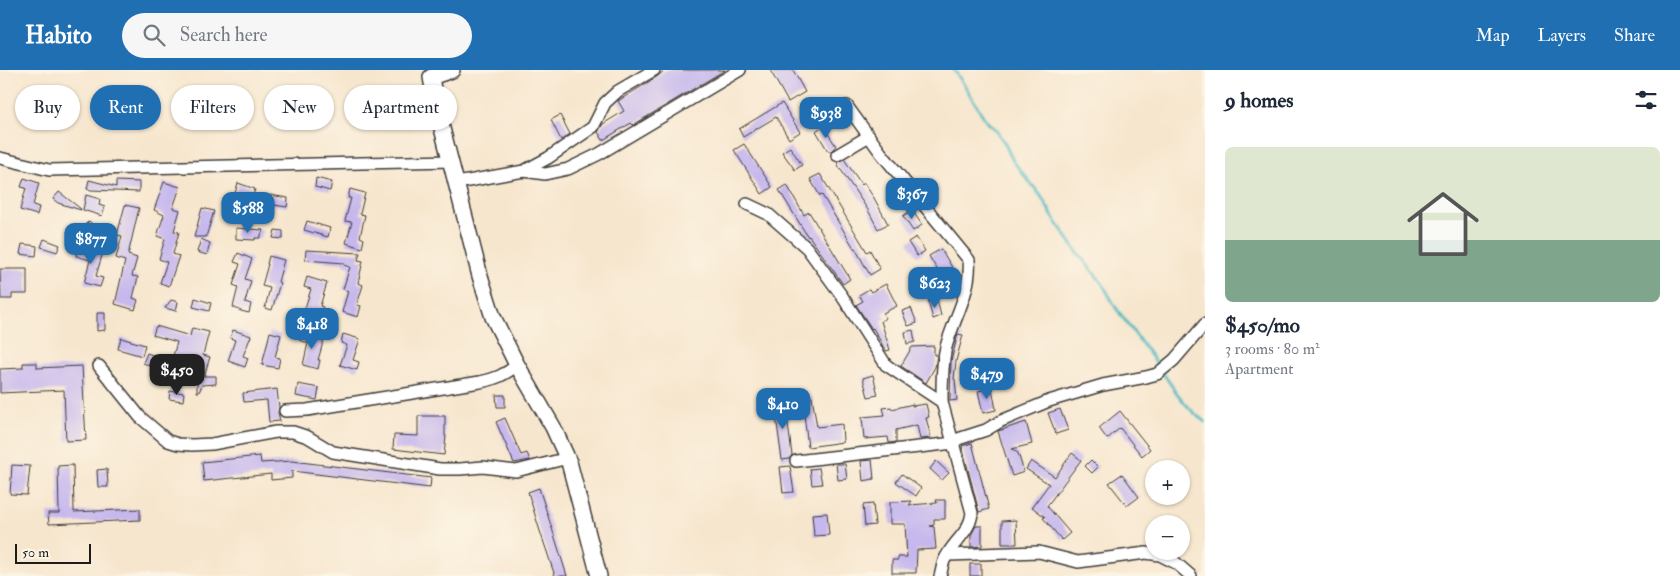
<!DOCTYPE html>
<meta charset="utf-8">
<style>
body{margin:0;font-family:"IM FELL Double Pica",serif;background:#f6f6f7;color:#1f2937;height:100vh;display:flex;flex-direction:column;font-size:19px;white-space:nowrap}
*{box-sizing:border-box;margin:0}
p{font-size:16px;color:#747a83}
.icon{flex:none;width:28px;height:28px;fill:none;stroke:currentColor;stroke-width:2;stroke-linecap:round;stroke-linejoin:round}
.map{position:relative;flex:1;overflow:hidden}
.sheet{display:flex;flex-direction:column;background:#fff;width:475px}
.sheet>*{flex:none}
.banner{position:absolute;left:15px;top:15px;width:475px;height:45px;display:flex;gap:10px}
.tools{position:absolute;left:1145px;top:390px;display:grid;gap:10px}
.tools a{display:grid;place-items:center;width:45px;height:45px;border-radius:50%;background:#fff;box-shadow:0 1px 4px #0004;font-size:25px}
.scale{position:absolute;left:15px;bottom:12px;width:76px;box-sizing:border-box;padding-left:5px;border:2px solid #1c1c1c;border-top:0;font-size:14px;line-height:18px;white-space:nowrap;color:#1c1c1c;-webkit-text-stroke:4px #fcf5e5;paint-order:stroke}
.price{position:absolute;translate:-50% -42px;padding:0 11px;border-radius:10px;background:#1f6fb2;color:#fff;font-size:16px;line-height:32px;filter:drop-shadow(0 1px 2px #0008)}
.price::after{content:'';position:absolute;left:50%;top:30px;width:15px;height:11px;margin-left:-8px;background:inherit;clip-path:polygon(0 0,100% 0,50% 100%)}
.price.on{background:#222;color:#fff}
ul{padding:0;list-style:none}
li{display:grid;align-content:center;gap:10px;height:265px;padding:0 20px}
li span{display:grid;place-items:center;height:155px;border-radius:8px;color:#555}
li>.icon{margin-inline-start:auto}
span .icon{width:90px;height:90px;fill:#fffc;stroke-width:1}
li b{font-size:21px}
h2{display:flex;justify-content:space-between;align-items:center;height:60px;padding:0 20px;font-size:21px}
.pill{padding:0 18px;border-radius:22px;background:#fff;box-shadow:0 1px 4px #0004;font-size:18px;line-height:45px}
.pill.on{background:#1f6fb2;color:#fff}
header{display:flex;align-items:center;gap:30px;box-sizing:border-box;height:70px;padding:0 25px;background:#1f6fb2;color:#fff}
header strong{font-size:24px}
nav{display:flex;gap:28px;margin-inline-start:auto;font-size:18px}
.search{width:350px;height:45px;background:#f6f6f7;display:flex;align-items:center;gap:12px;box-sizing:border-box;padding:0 18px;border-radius:28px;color:#747a83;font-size:19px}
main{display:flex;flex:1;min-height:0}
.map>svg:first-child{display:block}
</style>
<header>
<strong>Habito</strong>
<div class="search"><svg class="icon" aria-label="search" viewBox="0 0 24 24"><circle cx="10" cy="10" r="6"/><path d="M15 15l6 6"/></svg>Search here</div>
<nav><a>Map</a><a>Layers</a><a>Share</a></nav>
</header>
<main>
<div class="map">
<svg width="1205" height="506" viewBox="0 0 1205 506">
<rect width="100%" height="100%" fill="#fcf5e5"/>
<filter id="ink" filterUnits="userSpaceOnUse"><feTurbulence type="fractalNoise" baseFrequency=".02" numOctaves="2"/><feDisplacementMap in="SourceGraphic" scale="10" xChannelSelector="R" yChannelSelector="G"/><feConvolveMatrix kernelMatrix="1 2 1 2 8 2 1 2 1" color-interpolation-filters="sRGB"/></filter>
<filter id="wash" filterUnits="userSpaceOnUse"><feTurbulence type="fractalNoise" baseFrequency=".0096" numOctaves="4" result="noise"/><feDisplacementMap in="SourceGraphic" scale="20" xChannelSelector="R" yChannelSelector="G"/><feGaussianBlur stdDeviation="1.12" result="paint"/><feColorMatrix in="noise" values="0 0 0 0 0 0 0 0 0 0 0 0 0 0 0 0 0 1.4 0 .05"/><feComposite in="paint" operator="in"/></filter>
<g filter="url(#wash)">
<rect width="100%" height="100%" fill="#f7e6ce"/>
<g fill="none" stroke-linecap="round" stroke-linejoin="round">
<g stroke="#4cbac3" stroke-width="3">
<polyline points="954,0 965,16 986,51 994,58 1004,72 1013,91 1041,126 1053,147 1077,182 1102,213 1116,238 1160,298"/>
<path d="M1163,303C1175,321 1187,339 1205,352"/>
</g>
</g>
<g id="blocks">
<g fill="#c6b7ed">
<polygon points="665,0 725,0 633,55 631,53 603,70 598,62 603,54 624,41 618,31 658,6"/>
<polygon points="770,0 793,0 805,22 788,32"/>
<polygon points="782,33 800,62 789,69 776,47 743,67 739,59"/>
<polygon points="560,45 570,64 561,70 551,50"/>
<polygon points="823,56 836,76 831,81 828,81 816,61"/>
<polygon points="744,74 772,117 762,124 734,80"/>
<polygon points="790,77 802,95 795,100 782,82"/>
<polygon points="844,89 862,115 864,113 874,128 888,154 878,159 868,140 839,97 837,92"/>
<polygon points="820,104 867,182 870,180 880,199 870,205 855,178 854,178 822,125 820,126 810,109"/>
<polygon points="24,108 39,113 33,135 39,137 37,145 20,140 26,118 21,117"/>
<polygon points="316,108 332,112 330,121 315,117"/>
<polygon points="89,110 116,117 116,111 139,112 139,122 91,120 87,119"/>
<polygon points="164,112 180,117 173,138 180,140 174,161 179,162 173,184 179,186 169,216 160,213 167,192 159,189 165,169 157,166 164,145 154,140"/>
<polygon points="238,113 255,119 249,139 254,140 251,149 234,143 240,124 235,123"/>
<polygon points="787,115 804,145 809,142 850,209 843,214 809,166 808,167 779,120"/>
<polygon points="350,119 365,123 360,144 365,145 360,167 364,169 362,178 346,173 352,152 345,151 351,128 348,128"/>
<polygon points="59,122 81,139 81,140 58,133 53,129"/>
<polygon points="86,125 100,129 99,135 105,137 102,146 83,140"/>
<polygon points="270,125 288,128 287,137 268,134"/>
<polygon points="125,135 139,138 128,185 137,188 132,206 138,207 133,228 138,230 135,240 115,234 125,191 116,188 122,166 117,165"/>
<polygon points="202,138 214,141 206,167 194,167"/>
<polygon points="912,140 922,155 913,161 903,146"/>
<polygon points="89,151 101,162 94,169 82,158"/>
<polygon points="307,151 330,158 328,167 304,160"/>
<polygon points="236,158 263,160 260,168 255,168 255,170 236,169"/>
<polygon points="275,160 283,161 283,169 273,168"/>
<polygon points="916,167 925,181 917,186 908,172"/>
<polygon points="44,169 60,175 57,182 41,177"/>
<polygon points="201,169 210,173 207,185 197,182"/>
<polygon points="22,174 37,176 36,186 20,184"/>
<polygon points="79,175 103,182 96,206 103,208 100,217 84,213 90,190 76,186"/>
<polygon points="941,179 953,199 941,206 929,186"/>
<polygon points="306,180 360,183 358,190 363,191 358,213 363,215 357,235 361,236 358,247 342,242 348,221 343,219 350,197 344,195 344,193 305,190"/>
<polygon points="238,183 252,189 245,209 251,211 245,232 251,234 249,243 241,241 233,237 238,217 233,215 240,194 234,192"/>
<polygon points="269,186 284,190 278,212 280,213 272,240 265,238 270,218 262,216 268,194 267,194"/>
<polygon points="0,199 27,199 27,224 12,224 12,229 1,229"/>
<polygon points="307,207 327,213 320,236 323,237 320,246 304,241 311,219 304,217"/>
<polygon points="886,214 897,236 883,243 886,248 881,251 890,280 886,281 873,258 872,259 856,235 863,231 859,225 869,219 871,222"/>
<polygon points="195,228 211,233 209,241 193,237"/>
<polygon points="937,229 941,246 933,249 928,231"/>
<polygon points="171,230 178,232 176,241 165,238"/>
<polygon points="911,238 917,253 908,256 902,241"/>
<polygon points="97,243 105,243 105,260 97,261"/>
<polygon points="156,256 190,266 192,258 209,262 203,285 210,287 204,306 216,306 216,314 202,315 199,322 197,322 197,295 173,286 177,272 153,265"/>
<polygon points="233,260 251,266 243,286 248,288 245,297 228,291 235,270 230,268"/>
<polygon points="913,260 915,272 907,274 905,262"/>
<polygon points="302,261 324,269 318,290 320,290 318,299 303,295 308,273 299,270"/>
<polygon points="270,262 281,265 275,287 280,288 278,298 262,295"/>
<polygon points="343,264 360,269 353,290 359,292 357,300 340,295 347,275 341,273"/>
<polygon points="958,264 963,265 956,291 954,309 955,309 957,330 950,331 951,291"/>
<polygon points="121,268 145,275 142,286 118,279"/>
<polygon points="934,276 934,285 937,285 935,297 926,313 901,296 912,277"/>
<polygon points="147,283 169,291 165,301 143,293"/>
<polygon points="23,293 37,293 37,298 82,296 86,370 66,371 64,320 0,323 0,299 23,298"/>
<polygon points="873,305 878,325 868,327 863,308"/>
<polygon points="298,314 319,318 317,330 296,326"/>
<polygon points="992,318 996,340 983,343 978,321"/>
<polygon points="277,319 279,337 278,342 280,351 269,352 267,330 244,332 243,323"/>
<polygon points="170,321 184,323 183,331 169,329"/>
<polygon points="496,325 505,325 505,337 497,337"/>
<polygon points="812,327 817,357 842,354 843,372 808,377 802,328"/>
<polygon points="785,330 792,385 789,389 782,390 774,332"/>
<polygon points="913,334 912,336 926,334 929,347 926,348 931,368 920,369 917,355 896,360 896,372 889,373 888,367 864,369 862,347 885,345 883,338 891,337 892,339"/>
<polygon points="1060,339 1068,360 1056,364 1048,343"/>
<polygon points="1120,341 1150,379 1142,386 1120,358 1107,369 1099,358"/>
<polygon points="418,346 445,346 445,366 446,366 444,385 393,379 394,365 418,366"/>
<polygon points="505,348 521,385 527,383 530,390 514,393 496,352"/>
<polygon points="1026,352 1032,374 1012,379 1018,383 1024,402 1012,406 998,361"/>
<polygon points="972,373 989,439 979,442 962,376"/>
<polygon points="1072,383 1081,390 1047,436 1070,463 1062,470 1043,448 1045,447 1032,437 1049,414 1026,399 1031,391 1055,407"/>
<polygon points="260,386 261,393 292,391 431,408 430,418 292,401 292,408 271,410 271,404 204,411 202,392"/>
<polygon points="872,390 874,409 863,411 861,391"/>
<polygon points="1091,390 1098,397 1092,403 1085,396"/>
<polygon points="936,391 949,403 942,410 930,399"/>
<polygon points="836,394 845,394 847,409 838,410"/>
<polygon points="12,395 30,396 27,425 10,424"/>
<polygon points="73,395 74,442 140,439 140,450 49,454 48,443 59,443 58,396"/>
<polygon points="790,396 794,422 783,423 780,397"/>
<polygon points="819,398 822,414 812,415 810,399"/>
<polygon points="107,399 108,417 98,417 97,400"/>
<polygon points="902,404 921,418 916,426 896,412"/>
<polygon points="1122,404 1139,427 1127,436 1109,413"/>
<polygon points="539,418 556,471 567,506 555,506 539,458 528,422"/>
<polygon points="936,430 945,430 945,449 934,449 934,455 930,456 934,457 936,479 917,480 916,503 892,503 892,490 898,490 898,487 907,487 905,454 890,454 890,432 912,431 909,435 937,433"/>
<polygon points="873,434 875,455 865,456 863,435"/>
<polygon points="827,443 829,465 814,466 812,444"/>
<polygon points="1016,450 1017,474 1002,474 1002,451"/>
<polygon points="976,456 982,456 982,476 971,477 971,465"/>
<rect x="970" y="494" width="11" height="12"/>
</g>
</g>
</g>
<g filter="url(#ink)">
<use href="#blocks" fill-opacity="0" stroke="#3d3a37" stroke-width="1"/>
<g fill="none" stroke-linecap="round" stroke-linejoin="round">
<defs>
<g id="minor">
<path d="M847,36L881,83L969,190C972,220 954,248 946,277C942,294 942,313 942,332"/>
<polyline points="837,85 869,66"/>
<polyline points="0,88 49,100 452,91"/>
<polyline points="524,101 545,104 568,99 599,84 740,0"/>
<polyline points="457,113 524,101 548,88 593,57 605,33 618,21 654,0"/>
<path d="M747,134L768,144L807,178L842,226L886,295L942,332L972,443C970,463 951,473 944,491C942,495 942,501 940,506"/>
<polyline points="99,296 140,347 168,371 178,374 192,375 212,374 276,362 293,362 308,367 333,382 440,399 460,399 483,397 516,401 568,388"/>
<path d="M285,341L307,340L480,312C495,309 505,305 517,295"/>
<polyline points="796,391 954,373 958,369 986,360 1001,351 1049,331 1103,315 1146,307 1157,304 1174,290 1205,254"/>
<polyline points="948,485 1039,482 1078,492 1146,483 1160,485 1176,493 1191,506"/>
</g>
<polyline id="major" points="452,0 431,7 435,31 480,206 493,247 517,295 553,357 569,392 599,506"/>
</defs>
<use href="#minor" stroke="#3d3a37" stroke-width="14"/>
<use href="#major" stroke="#3d3a37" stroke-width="18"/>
<use href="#minor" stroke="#fff" stroke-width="11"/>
<use href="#major" stroke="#fff" stroke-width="15"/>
</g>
</g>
</svg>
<div class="tools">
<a>+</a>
<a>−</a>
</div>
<div class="scale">50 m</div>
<b class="price" style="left:826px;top:69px">$938</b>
<b class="price" style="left:912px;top:150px">$367</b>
<b class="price" style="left:248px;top:164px">$588</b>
<b class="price" style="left:91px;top:195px">$877</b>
<b class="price" style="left:935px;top:239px">$623</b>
<b class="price" style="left:312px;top:280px">$418</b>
<b class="price on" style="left:177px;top:326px">$450</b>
<b class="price" style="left:987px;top:330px">$479</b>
<b class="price" style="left:783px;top:360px">$410</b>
<div class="banner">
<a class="pill">Buy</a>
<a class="pill on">Rent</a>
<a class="pill">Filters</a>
<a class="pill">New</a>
<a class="pill">Apartment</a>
</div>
</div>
<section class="sheet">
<h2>9 homes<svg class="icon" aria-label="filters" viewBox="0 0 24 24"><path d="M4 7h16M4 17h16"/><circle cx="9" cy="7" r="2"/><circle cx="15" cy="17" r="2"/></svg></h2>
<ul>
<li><span style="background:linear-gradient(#dfe7d0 60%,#7fa58c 0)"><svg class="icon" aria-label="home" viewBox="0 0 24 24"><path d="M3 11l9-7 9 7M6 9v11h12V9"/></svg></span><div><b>$450/mo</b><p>3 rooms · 80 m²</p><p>Apartment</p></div></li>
</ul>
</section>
</main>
